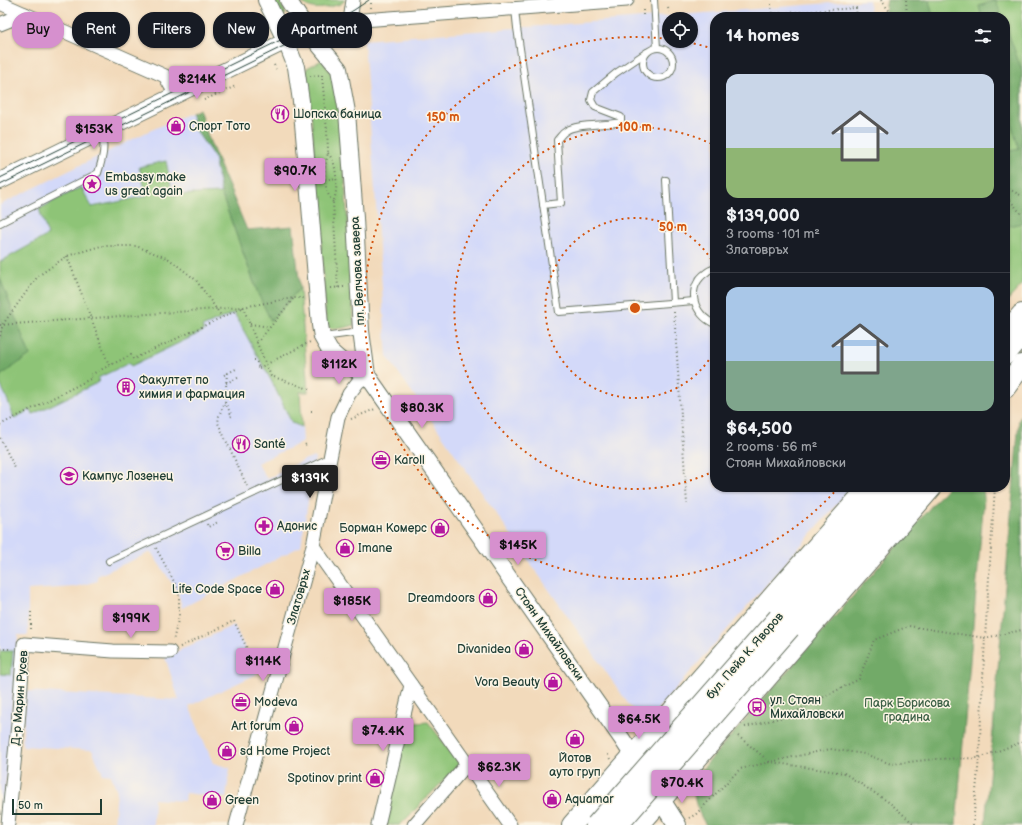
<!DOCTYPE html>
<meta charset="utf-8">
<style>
body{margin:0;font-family:"Balsamiq Sans",sans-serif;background:#20242c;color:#f1f3f6;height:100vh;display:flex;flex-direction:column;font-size:15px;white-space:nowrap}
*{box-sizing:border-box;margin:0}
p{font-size:13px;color:#9ea1a6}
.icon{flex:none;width:22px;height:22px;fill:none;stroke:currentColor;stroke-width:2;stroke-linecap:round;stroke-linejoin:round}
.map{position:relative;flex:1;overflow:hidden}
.side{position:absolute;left:710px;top:12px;width:300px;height:480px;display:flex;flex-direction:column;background:#171b24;border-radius:16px;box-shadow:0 1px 3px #0004}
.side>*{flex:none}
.banner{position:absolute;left:12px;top:12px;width:380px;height:36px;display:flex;gap:8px}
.controls{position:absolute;left:662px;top:12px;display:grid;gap:8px}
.controls a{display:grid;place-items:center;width:36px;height:36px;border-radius:50%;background:#171b24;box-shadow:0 1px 3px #0004;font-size:20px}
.scale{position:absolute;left:12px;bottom:10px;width:90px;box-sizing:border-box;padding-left:4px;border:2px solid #1f3d34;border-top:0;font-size:11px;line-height:14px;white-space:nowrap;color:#1f3d34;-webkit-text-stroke:3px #fcf5e5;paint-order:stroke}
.price{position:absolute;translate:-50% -34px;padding:0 9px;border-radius:4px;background:#d690ce;color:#111;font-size:13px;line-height:26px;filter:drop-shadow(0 1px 2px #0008)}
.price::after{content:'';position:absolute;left:50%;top:24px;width:12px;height:9px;margin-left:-6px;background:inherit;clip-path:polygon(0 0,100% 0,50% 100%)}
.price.current{background:#222;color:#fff}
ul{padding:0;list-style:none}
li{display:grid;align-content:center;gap:8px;height:212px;padding:0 16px}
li+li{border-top:1px solid #363941}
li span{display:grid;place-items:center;height:124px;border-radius:12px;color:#555}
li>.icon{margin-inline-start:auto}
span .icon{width:72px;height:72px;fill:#fffc;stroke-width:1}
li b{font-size:17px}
h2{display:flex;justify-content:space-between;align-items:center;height:48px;padding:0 16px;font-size:17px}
.chip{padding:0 14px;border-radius:16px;background:#171b24;box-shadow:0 1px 3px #0004;font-size:14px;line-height:36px}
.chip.current{background:#d690ce;color:#111}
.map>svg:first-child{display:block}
</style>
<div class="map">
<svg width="1022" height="825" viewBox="0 0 1022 825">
<rect width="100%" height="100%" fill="#fcf5e5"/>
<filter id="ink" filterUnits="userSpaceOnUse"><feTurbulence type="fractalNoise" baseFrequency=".025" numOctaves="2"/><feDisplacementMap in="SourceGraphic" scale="8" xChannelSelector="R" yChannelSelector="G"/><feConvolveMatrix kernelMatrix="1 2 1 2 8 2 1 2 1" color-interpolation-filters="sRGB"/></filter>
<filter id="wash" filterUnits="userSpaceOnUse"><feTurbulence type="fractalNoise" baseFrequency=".012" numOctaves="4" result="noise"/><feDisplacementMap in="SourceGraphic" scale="16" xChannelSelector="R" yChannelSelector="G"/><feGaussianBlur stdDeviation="0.9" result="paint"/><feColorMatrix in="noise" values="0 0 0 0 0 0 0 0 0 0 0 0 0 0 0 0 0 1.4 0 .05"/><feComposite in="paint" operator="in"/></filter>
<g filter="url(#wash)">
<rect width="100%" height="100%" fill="#f2dabb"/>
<g fill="#d3d9f9" fill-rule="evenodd">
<path d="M869,0L870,17H715V487H852L649,719L644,720L629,705L387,356L364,40ZM669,19H691V41H669Z"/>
<polygon points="199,109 211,146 247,230 293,226 300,288 308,392 300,392 303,442 257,463 267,479 306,459 315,457 301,546 182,608 178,592 151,552 97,576 98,581 74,587 28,590 28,635 18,635 3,817 0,816 0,205 147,132"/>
<polygon points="234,625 257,674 189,706 213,763 230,768 226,798 185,793 184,801 154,799 153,825 114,825 117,791 111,775 103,774 92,750 22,746 26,691 179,700 165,657"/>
</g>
<g fill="#8ec477" stroke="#568056">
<polygon points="272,0 279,0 286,14 281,16"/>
<path d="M299,0H345C342,4 338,5 333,6C320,10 309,10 299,0Z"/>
<polygon points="887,0 1022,0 1022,285 1005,303 1005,17 884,17"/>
<path d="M322,60L333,76L339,97L345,181L354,325C349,327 332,331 328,327C325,324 326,315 325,311L319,200L315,167L311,110L306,82V73L307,68Z"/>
<polygon points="166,161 173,195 221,193 259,296 300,288 308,392 300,392 302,427 292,423 271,380 234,313 202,327 204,331 131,366 129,363 98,378 99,382 33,414 30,410 14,418 6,396 0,384 0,262 48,235 39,209 81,187 92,207 147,196 139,167"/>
<polygon points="0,651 13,651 11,675 0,674"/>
<polygon points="428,722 460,764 400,825 382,825 406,724"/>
</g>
<g fill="#72aa68" stroke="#48744e">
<polygon points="887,0 929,0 933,17 884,17"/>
<polygon points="996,0 1002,17 984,17 981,14 979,6"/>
<polygon points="1005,24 1022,71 1022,223 1009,226 1005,241 1005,146 1010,151 1019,149 1005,102"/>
<polygon points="199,109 210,142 247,230 293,226 300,288 271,321 259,296 221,193 214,157 194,128 191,113"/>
<polygon points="0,278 30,355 0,376"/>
<polygon points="1022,413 1022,825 985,825 1019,420"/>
<path d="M948,487H983L984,498L956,825H706C700,816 694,803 694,791C694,786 696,780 697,775Z"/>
</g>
</g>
<g filter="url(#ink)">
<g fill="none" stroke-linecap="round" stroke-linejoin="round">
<defs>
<g id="service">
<polyline points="654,0 657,48"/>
<polyline points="515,9 517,28 559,312 694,301"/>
<circle cx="658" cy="63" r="15"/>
<polyline points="666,180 673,302"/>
<path d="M543,205L561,203L557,140C560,137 562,133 566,131C577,123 606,126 621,122V117L595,107L591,100L593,92L616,73L647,52"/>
<path d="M0,223L98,173C102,160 107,145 100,132"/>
<path d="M715,268C712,269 709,270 707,272C685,287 693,315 715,324"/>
<polyline points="323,337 360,332"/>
<polyline points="109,561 329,458"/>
</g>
<g id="minor">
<polyline points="0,3 165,76 176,95"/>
<polyline points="350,21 353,0"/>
<polyline points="0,24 25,14"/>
<polyline points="310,34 350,21 627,0"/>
<polyline points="313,546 510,825"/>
<polyline points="8,824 18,724 24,644 113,651 170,652"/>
<polyline points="236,825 313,546 338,417 349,394 358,382 367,375"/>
<polyline points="378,825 411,685"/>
<polyline points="414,825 467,764"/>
</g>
<g id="tertiary">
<polyline points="266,0 287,44 296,67 301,101 305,146 320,325 322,337 330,351 346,365 367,375"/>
<polyline points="288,0 310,34 339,69 347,112 355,218 361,331 367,375 622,739 633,756"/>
<polyline points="0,181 286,41 310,34"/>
</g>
<polyline id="secondary" points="654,789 677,825"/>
<g id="primary">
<polyline points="1005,334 1022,314"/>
<polyline points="1005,355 1022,335"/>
<polyline points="1005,388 1022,365"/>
<polyline points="778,618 893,487"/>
<polyline points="790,628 913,487"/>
<polyline points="572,825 869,487"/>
<polyline points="639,825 661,800 932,487"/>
</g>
</defs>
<use href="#service" stroke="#697463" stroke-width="8"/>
<use href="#minor" stroke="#697463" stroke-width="15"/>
<use href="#tertiary" stroke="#697463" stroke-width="18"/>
<use href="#secondary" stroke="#697463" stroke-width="20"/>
<use href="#primary" stroke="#697463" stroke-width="22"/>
<g stroke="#697463" stroke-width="2" stroke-dasharray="1 3" stroke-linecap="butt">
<polyline points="881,0 894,17"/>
<polyline points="906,0 907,17"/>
<polyline points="371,3 371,8"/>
<polyline points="771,4 772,17"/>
<polyline points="668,8 669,12"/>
<polyline points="643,10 643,15"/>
<polyline points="772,14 856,8 857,17"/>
<polyline points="365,37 365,33"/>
<polyline points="346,42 360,41"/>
<polyline points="274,65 276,69"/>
<polyline points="190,71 195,68"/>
<path d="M322,75C324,100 327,125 328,150C328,155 326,161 325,166C324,177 325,193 333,202"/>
<polyline points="310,76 322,75"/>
<polyline points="204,100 236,86"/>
<path d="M328,153C330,156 332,159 333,161C337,171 338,193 333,202L338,288"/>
<polyline points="321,180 337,178"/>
<polyline points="1005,187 1022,196"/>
<polyline points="1005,194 1022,215"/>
<polyline points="67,256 109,365"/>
<polyline points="331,288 344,287"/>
<polyline points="293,299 257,343 271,376 309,389"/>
<polyline points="243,307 257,343"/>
<polyline points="674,312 687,504"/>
<polyline points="250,324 270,327"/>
<polyline points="0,325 243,307 293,298 304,298"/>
<polyline points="0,336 3,324 38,276 67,256 101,246 136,246 169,259 196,280 222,317"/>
<polyline points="254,360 256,360 259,368 257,368"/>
<polyline points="259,368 310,342"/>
<polyline points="227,373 225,402 219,416 218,423 247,486"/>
<polyline points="224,375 236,369"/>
<polyline points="226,383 240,377"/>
<polyline points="225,402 232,416 229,417"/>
<polyline points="311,411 315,411"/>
<polyline points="351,419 375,409"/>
<polyline points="0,425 92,378 90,375 131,355 133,359 242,308"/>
<polyline points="0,438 16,470"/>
<polyline points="305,445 308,443"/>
<polyline points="207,524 208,527 218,522"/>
<polyline points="156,548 179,591 179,616 173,641"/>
<polyline points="31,608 31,632"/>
<polyline points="180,647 234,621 254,663"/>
<polyline points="0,649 12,649"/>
<polyline points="745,727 787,716 859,679 874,640 909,626 985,638 1022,630"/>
<polyline points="630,729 638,720"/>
<polyline points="738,736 770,762 844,773 890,803 915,825"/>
<polyline points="610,759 608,755 610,753"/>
<polyline points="689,818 696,814 740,769 770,762 830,749 865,754 891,764 935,759 979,758 1022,742"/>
<polyline points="973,825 979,758 985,638 995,487"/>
</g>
<use href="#service" stroke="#fff" stroke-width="6"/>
<use href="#minor" stroke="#fff" stroke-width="13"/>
<use href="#tertiary" stroke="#fff" stroke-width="16"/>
<use href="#secondary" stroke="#fff" stroke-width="18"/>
<use href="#primary" stroke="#fff" stroke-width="20"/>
<g stroke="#1f3d34" stroke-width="1">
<polyline points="0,178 297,32"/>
<polyline points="0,185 339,19 354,10 369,0"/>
</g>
<defs>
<g id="primary-bridge">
<polyline points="596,825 778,618"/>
<polyline points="618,825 790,628"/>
</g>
</defs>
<use href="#primary-bridge" stroke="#697463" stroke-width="22" stroke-linecap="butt"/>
<use href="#primary-bridge" stroke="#fff" stroke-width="20"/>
</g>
</g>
<g fill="none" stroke="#d45610" stroke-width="2" stroke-dasharray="2 4">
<path d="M715 350A90 90 0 1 1 715 266"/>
<path d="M714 471A181 181 0 1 1 714 145"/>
<path d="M838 488A271 271 0 1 1 668 39M682 41A271 271 0 0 1 714 49"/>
</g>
<defs>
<symbol id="restaurant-ring" viewBox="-11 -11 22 22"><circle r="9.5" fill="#fcf5e5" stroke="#b5179e" stroke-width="1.5"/><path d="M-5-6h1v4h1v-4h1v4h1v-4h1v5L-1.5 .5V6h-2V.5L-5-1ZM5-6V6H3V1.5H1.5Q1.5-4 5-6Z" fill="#b5179e"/></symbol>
<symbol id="shop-ring" viewBox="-11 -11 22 22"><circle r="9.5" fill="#fcf5e5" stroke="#b5179e" stroke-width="1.5"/><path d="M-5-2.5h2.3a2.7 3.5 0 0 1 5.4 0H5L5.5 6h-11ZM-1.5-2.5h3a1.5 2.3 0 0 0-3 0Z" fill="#b5179e"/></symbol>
<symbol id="sight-ring" viewBox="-11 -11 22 22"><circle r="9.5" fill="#fcf5e5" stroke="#b5179e" stroke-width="1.5"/><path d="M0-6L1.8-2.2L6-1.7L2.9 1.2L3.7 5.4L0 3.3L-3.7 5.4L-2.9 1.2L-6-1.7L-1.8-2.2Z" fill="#b5179e"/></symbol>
<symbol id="building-ring" viewBox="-11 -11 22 22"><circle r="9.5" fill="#fcf5e5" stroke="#b5179e" stroke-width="1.5"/><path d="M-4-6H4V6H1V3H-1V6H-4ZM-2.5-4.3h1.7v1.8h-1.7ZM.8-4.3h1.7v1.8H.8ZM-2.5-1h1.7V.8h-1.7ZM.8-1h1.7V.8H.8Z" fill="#b5179e"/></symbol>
<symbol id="office-ring" viewBox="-11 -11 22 22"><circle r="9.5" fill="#fcf5e5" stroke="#b5179e" stroke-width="1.5"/><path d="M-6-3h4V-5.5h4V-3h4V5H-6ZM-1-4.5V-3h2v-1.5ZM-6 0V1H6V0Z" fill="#b5179e"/></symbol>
<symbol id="university-ring" viewBox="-11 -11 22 22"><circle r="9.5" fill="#fcf5e5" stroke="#b5179e" stroke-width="1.5"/><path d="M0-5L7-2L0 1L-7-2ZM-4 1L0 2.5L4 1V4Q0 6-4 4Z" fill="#b5179e"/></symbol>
<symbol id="pharmacy-ring" viewBox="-11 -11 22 22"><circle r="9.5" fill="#fcf5e5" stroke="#b5179e" stroke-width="1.5"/><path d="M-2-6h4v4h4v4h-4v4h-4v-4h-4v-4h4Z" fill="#b5179e"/></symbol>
<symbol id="supermarket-ring" viewBox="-11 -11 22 22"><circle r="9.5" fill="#fcf5e5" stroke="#b5179e" stroke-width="1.5"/><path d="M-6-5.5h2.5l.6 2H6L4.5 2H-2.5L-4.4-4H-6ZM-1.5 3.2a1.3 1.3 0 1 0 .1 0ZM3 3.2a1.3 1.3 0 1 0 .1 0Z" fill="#b5179e"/></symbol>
<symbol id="bus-ring" viewBox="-11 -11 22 22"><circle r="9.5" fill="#fcf5e5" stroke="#b5179e" stroke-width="1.5"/><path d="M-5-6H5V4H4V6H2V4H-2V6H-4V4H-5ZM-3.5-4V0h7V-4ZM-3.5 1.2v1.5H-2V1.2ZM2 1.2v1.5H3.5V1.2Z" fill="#b5179e"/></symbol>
</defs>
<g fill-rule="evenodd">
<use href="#restaurant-ring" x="270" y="104" width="20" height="20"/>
<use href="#shop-ring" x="166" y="116" width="20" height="20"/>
<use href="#sight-ring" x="82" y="174" width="20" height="20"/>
<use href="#building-ring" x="116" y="377" width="20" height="20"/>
<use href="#restaurant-ring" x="231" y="434" width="20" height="20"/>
<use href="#office-ring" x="371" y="450" width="20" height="20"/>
<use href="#university-ring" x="59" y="466" width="20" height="20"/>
<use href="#pharmacy-ring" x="254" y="516" width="20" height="20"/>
<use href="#shop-ring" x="430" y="518" width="20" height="20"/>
<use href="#shop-ring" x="335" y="538" width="20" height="20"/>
<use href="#supermarket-ring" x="215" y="541" width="20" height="20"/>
<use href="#shop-ring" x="265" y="579" width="20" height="20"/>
<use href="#shop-ring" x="478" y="588" width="20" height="20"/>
<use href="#shop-ring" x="514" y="639" width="20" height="20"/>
<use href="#shop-ring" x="543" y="672" width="20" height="20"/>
<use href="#office-ring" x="231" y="692" width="20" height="20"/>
<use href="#bus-ring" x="747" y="697" width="20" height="20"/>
<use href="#shop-ring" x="284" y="716" width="20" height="20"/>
<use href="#shop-ring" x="565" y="729" width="20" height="20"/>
<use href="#shop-ring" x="217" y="741" width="20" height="20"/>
<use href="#shop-ring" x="365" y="768" width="20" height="20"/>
<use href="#shop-ring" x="542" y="789" width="20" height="20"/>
<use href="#shop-ring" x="202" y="790" width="20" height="20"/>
</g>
<g text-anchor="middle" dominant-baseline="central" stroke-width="3" stroke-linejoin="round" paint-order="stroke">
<g font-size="12" fill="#1f3d34" stroke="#fcf5e5" text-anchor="start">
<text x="293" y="114">Шопска баница</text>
<text x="189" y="126">Спорт Тото</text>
<text x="105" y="177">Embassy make<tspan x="105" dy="14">us great again</tspan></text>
<text x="139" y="380">Факултет по<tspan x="139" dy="14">химия и фармация</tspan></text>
<text x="254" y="444">Santé</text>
<text x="394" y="460">Karoll</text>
<text x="82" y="476">Кампус Лозенец</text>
<text x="277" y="526">Адонис</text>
<text x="427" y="528" text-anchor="end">Борман Комерс</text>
<text x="358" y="548">Imane</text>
<text x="238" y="551">Billa</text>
<text x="262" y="589" text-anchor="end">Life Code Space</text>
<text x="475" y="598" text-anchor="end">Dreamdoors</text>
<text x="511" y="649" text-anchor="end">Divanidea</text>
<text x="540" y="682" text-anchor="end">Vora Beauty</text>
<text x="770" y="700">ул. Стоян<tspan x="770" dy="14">Михайловски</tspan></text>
<text x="254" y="702">Modeva</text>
<text x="281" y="726" text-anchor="end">Art forum</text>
<text x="240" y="751">sd Home Project</text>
<text x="575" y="758" text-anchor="middle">Йотов<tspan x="575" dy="14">ауто груп</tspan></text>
<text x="362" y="778" text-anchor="end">Spotinov print</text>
<text x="565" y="799">Aquamar</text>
<text x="225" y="800">Green</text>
</g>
<g font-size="12" fill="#1f3d34" stroke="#fcf5e5">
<text transform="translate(358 271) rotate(-93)">пл. Велчова завера</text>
<text transform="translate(299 597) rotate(-74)">Златовръх</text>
<text transform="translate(549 634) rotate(55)">Стоян Михайловски</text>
<text transform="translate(745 656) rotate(-49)">бул. Пейо К. Яворов</text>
<text transform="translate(20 698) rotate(-85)">Д-р Марин Русев</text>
</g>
<g font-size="12" fill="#3b5f45" stroke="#fcf5e5">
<text x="907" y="703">Парк Борисова<tspan x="907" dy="14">градина</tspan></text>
</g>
</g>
<circle cx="635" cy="308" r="6" fill="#d45610" stroke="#fcf5e5" stroke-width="2"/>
<g font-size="12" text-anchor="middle" font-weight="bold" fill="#d45610" stroke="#fcf5e5" stroke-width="3" stroke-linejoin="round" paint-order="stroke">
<text x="443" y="121">150 m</text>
<text x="635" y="131">100 m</text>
<text x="673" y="231">50 m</text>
</g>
</svg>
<div class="controls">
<a><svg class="icon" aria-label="locate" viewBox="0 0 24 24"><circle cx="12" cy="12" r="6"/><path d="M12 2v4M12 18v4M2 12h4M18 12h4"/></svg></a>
</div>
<div class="scale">50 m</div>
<b class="price" style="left:197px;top:100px">$214K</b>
<b class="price" style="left:94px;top:150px">$153K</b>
<b class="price" style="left:295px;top:192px">$90.7K</b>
<b class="price" style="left:339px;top:385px">$112K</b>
<b class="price" style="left:422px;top:429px">$80.3K</b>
<b class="price current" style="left:310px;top:499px">$139K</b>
<b class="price" style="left:518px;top:566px">$145K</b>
<b class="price" style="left:352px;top:622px">$185K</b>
<b class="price" style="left:131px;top:639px">$199K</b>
<b class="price" style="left:263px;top:682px">$114K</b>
<b class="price" style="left:639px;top:740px">$64.5K</b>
<b class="price" style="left:383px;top:752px">$74.4K</b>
<b class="price" style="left:499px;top:788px">$62.3K</b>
<b class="price" style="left:682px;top:804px">$70.4K</b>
<div class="banner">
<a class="chip current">Buy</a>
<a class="chip">Rent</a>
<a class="chip">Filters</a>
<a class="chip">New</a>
<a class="chip">Apartment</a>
</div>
<section class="side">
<h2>14 homes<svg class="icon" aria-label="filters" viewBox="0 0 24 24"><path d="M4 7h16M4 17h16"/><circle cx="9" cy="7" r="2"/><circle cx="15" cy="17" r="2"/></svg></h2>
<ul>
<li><span style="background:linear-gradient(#c9d6e8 60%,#8fb573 0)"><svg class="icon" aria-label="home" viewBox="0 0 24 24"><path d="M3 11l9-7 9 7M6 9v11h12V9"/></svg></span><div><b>$139,000</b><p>3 rooms · 101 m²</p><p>Златовръх</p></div></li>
<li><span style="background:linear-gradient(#a9c7e8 60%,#7fa58c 0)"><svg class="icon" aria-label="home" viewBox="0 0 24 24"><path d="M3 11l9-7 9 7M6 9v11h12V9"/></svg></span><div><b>$64,500</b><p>2 rooms · 56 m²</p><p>Стоян Михайловски</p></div></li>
</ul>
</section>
</div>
